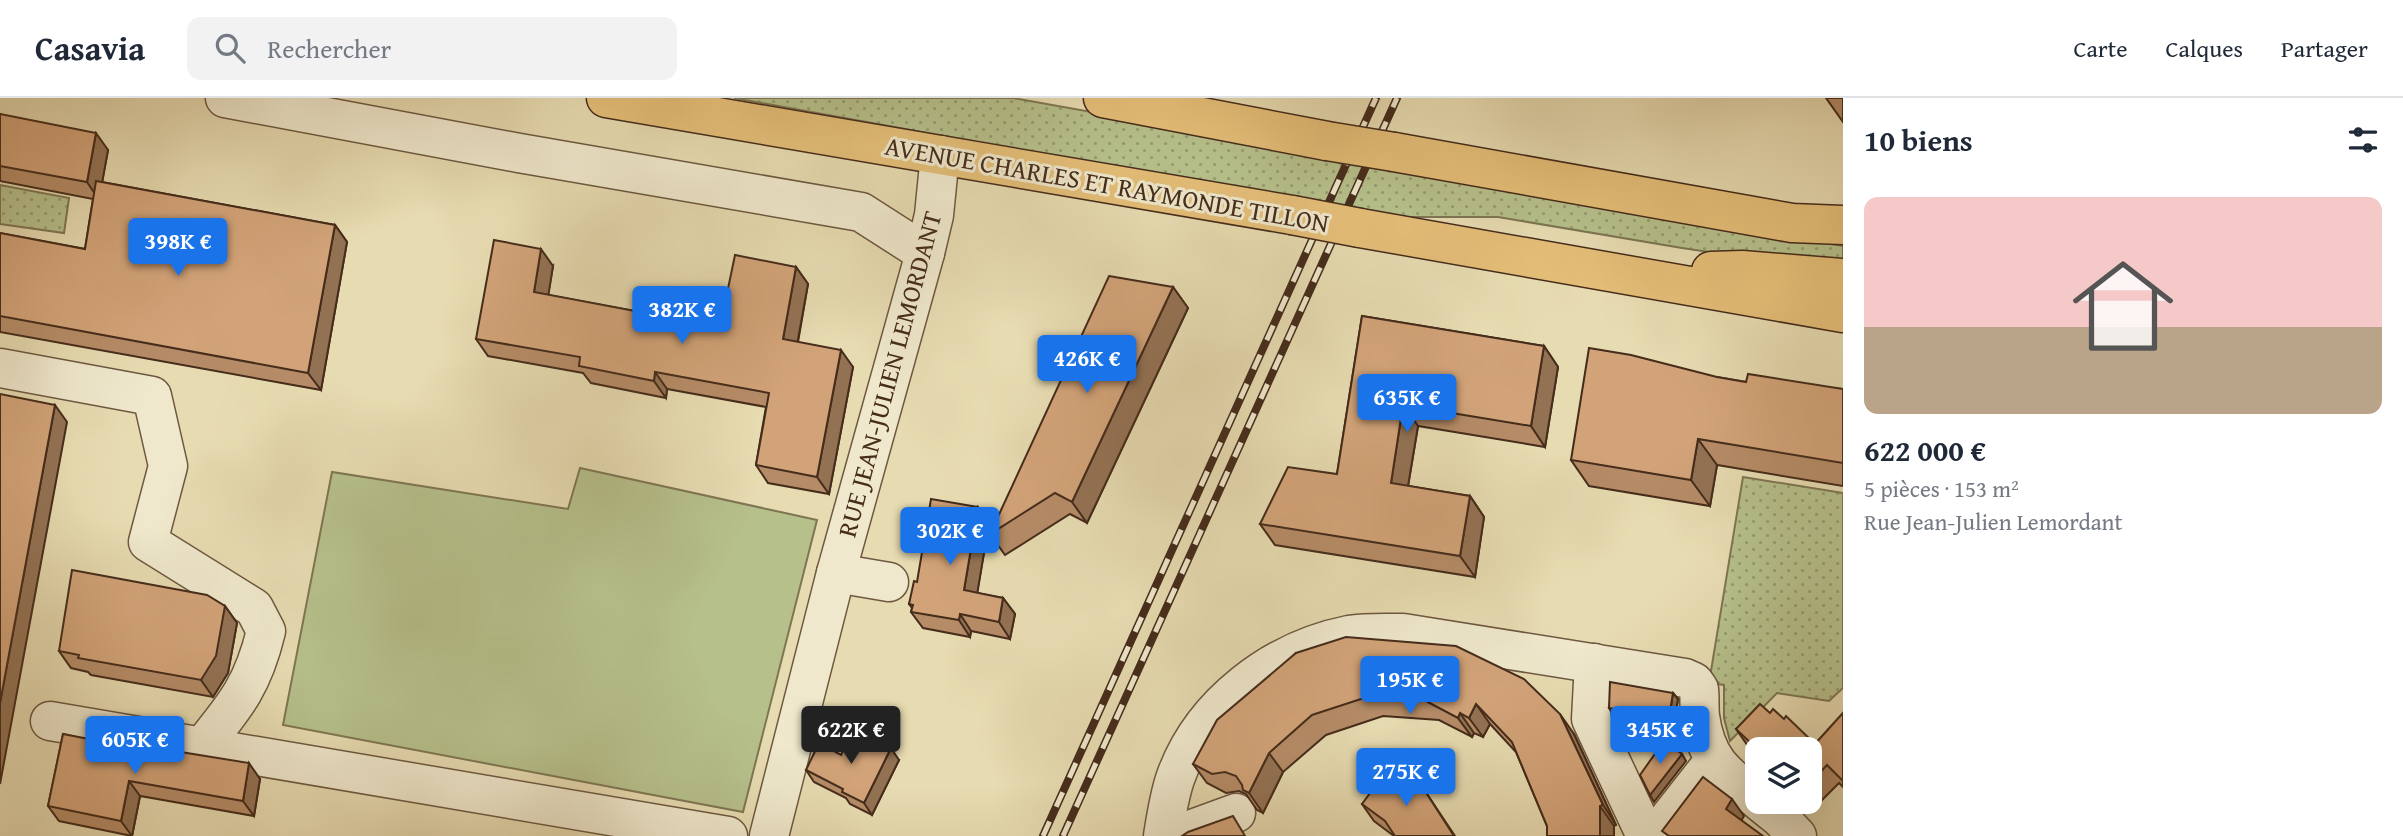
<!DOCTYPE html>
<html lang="fr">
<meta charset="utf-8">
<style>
body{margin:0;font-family:"Gentium Book Plus",serif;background:#f2f2f3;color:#1f2937;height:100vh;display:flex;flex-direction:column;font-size:26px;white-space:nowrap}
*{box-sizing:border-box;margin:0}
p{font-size:23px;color:#747a83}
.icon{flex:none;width:38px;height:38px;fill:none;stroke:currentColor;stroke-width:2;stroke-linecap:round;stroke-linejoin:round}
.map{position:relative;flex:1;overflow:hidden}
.side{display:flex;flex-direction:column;background:#fff;width:560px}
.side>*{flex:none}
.tools{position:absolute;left:1745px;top:639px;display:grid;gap:14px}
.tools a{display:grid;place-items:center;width:77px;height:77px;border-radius:14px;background:#fff;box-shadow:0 7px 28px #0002;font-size:35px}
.price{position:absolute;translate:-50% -60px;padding:0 16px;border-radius:7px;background:#1a73e8;color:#fff;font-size:23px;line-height:46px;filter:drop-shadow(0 2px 4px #0008)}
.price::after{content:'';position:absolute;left:50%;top:42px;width:21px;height:16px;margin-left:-10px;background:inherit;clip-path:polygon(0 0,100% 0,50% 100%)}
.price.selected{background:#222;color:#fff}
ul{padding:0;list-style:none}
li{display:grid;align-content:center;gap:14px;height:371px;padding:0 21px}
li span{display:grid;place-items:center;height:217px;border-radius:14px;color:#555}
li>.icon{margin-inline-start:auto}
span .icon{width:126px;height:126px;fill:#fffc;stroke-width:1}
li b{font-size:30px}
h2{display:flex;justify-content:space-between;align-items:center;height:84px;padding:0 21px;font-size:30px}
header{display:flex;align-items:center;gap:42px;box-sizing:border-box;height:98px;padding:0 35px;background:#fff;border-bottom:2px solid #e0e1e3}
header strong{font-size:33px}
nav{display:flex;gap:38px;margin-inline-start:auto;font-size:24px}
.search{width:490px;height:63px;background:#f2f2f3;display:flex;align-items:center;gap:18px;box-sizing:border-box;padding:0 24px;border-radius:14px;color:#747a83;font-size:26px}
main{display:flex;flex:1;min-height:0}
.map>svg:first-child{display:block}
</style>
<header>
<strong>Casavia</strong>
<div class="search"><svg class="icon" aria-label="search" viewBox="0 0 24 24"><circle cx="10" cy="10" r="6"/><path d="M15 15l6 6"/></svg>Rechercher</div>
<nav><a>Carte</a><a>Calques</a><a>Partager</a></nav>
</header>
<main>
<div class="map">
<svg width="1843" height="738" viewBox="0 0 1843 738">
<defs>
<pattern id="grass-dots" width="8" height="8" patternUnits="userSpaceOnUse" patternTransform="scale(1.75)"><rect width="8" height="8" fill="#b6c08b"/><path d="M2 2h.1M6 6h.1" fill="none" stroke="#969c71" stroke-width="1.8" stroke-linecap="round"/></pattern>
</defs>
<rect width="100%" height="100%" fill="#e7dbb1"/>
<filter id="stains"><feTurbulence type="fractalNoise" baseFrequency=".00286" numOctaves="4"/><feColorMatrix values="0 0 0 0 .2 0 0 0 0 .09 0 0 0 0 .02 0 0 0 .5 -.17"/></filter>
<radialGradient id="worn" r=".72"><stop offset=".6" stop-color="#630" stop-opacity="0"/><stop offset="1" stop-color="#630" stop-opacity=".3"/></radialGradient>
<g fill="url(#grass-dots)" stroke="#7e7653" stroke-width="2">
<polygon points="734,0 1013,0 1843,148 1843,170 1782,165 1682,150 1498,119 1389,119"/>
<polygon points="0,87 69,100 64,135 0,126"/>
<polygon points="1743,379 1843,395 1843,590 1829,603 1777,595 1730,643 1724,620 1724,587 1709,585"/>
</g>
<polygon fill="#b6c08b" stroke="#7e7653" stroke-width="2" points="580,370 817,422 743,714 283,627 332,374 568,411"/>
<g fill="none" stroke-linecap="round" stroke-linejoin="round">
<defs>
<g id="minor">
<polyline points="225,0 519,55 861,114 925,155"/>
<path d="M0,270L152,298L168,368L148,444L254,510L266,533C253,587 236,607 202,649"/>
<polyline points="836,475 889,484"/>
<polyline points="1594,565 1591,621 1646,738"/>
<polyline points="50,623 728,738"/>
<polyline points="1760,704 1780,720 1797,738"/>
<polyline points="769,738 836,475 925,155 934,117 940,57"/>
<path d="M1163,738C1166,719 1169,699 1175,681C1201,606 1274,552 1349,537C1367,534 1385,535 1403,535L1685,580L1694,584L1699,591C1700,600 1699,609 1700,618C1706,662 1724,675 1757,701"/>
<polyline points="1173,738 1236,715"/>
<polyline points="1655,738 1714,663"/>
</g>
<g id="major">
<polyline points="606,0 1292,117"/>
<polyline points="1103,0 1327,43"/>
<polyline points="1394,54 1792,125 1843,127"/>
<polyline points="1360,130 1843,215"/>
<polyline points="1711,173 1742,172 1843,180"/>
</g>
</defs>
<use href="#minor" stroke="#6e5840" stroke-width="41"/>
<use href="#major" stroke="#452c1b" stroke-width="41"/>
<use href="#minor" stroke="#efe8cc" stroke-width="38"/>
<use href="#major" stroke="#e4be78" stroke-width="38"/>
<defs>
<g id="rail">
<polyline points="1043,738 1376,0"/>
<polyline points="1063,738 1397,0"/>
</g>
</defs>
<use href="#rail" stroke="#452c1b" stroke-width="8"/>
<use href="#rail" stroke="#efe8cc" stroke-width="5" stroke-dasharray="16" stroke-linecap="butt"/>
<defs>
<g id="major-bridge">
<polyline points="1327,43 1394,54"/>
<polyline points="1292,117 1360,130"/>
</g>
</defs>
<use href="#major-bridge" stroke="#452c1b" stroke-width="41" stroke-linecap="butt"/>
<use href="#major-bridge" stroke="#e4be78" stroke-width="38"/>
</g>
<g fill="#b58c67" stroke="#452c1b" stroke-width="2">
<polygon points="1826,0 1843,0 1843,24"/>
<polygon points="0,16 108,52 102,84 335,127 347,144 321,292 0,234 0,135 85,151 93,101 0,83"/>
<polygon points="553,168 548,197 720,229 796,169 808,186 798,244 853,269 829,396 768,385 756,367 766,309 667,291 666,300 591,285 583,275 488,258 476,241"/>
<polygon points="1173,189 1188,210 1087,425 1070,416 1005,457 990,436"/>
<polygon points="1362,218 1544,248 1558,269 1545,349 1418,328 1408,388 1470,398 1484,419 1475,479 1275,447 1260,426 1337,376"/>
<polygon points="1717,279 1746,284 1843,291 1843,388 1717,367 1710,408 1589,388 1571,362"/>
<polygon points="989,425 977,495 1003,500 1015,516 1010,541 971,533 970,539 923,530 911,514 912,510 909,506 917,484"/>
<polygon points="225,508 237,525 228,575 213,599 91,577 88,574 71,570 59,553"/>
<polygon points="1296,555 1574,636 1616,727 1614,728 1547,728 1516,654 1490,626 1483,639 1474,635 1472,639 1439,622 1383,618 1326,637 1283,674 1263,715 1257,712 1246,696 1239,693 1226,695 1207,685 1193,666"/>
<polygon points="1673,595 1678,601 1674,626 1613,617 1609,610"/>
<polygon points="1770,615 1784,621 1815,646 1843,615 1843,689 1839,685 1813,711 1806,704 1810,704 1810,651 1757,651 1757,657 1748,648 1736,631"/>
<polygon points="63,636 260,681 254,718 140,698 132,738 59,723 48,708"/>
<polygon points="841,657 899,662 872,717 850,706 846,700 814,684 806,672"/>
<polygon points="1402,682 1425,693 1455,738 1394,738 1374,723 1362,706"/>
</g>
<g fill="#937254" stroke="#452c1b" stroke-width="2">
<polygon points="96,35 108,52 99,102 87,84"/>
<polygon points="335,127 347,144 321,292 308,275"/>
<polygon points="541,151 553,168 546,212 534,194"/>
<polygon points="796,169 808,186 795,258 783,241"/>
<polygon points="1173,189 1188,210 1087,425 1072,404"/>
<polygon points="1544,248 1558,269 1545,349 1531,328"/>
<polygon points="841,252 853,269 829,396 817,379"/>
<polygon points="655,274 667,291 666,300 654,283"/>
<polygon points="55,307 67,324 0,686 0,605"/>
<polygon points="1403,307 1418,328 1405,406 1391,385"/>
<polygon points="1698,341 1717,367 1710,408 1691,382"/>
<polygon points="1470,398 1484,419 1475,479 1460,458"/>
<polygon points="978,409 989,425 975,509 964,492"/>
<polygon points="1003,500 1015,516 1010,541 999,524"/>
<polygon points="225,508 237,525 228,575 213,599 201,582"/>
<polygon points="960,516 971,533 970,539 959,522"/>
<polygon points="1673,595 1678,601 1674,626 1669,620"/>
<polygon points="1476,606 1490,626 1483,639 1469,620"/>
<polygon points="1460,615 1474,635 1472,639 1458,620"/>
<polygon points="1560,616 1574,636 1616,727 1603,707"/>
<polygon points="891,650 899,662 872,717 864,705"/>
<polygon points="1269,655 1283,674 1263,715 1249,695"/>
<polygon points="1682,656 1686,663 1654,704 1650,697"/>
<polygon points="249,665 260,681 254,718 243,703"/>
<polygon points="129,683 140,698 132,738 121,723"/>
<polygon points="1732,701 1744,718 1738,728 1726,711"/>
<polygon points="1600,708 1614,728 1614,738 1600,738"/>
</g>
<g fill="#d2a378" stroke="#452c1b" stroke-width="2">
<polygon points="0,16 96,35 87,84 0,68"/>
<polygon points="96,83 335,127 308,275 0,218 0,135 85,151"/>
<polygon points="494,142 541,151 534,194 720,229 735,157 796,169 783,241 841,252 817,379 756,367 769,295 655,274 654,283 579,268 580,259 476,241"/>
<polygon points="1109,178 1173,189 1072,404 1055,395 990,436"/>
<polygon points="1362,218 1544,248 1531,328 1403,307 1391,385 1470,398 1460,458 1260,426 1288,369 1337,376"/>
<polygon points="1589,250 1631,257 1717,279 1746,284 1748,276 1843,291 1843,365 1698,341 1691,382 1571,362"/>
<polygon points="0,296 55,307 0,605"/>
<polygon points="931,401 978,409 964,492 1003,500 999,524 960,516 959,522 911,514 913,507 909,506 914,483 917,484"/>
<polygon points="72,472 207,497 225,508 216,558 201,582 78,560 79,557 59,553"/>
<polygon points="1346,539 1456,548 1524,581 1560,616 1603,707 1600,708 1600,738 1547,738 1547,728 1512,644 1476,606 1469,620 1460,615 1458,620 1426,603 1370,598 1312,617 1269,655 1249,695 1243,692 1242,687 1236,678 1225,674 1212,676 1193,666 1217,622 1296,555"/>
<polygon points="1610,584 1673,595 1669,620 1609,610"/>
<polygon points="1760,606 1770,615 1773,611 1784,621 1786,618 1815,646 1843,615 1843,683 1827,667 1810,685 1810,651 1757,651 1736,631"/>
<polygon points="63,636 167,656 168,652 249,665 243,703 129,683 121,723 48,708"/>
<polygon points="851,637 891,650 864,705 842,694 843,691 806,672 819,645 841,657"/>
<polygon points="1664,643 1682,656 1650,697 1640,677"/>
<polygon points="1387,672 1402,682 1405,678 1425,693 1454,738 1395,738 1385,723 1362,706"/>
<polygon points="1703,679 1732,701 1726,711 1763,738 1669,738 1662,733"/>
<polygon points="1233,718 1245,738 1182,738 1188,734"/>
</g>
<g text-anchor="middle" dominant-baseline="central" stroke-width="6" stroke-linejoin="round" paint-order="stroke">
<g font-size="26" fill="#452c1b" stroke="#efe8cc">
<text transform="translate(1107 86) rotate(10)">AVENUE CHARLES ET RAYMONDE TILLON</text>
<text transform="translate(889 276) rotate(-75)">RUE JEAN-JULIEN LEMORDANT</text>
</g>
</g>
<rect width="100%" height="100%" filter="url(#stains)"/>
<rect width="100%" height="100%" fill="url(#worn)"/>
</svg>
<div class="tools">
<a><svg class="icon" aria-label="layers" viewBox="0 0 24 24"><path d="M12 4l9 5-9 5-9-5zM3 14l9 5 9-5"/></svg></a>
</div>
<b class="price" style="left:178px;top:180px">398K €</b>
<b class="price" style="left:682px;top:248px">382K €</b>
<b class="price" style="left:1087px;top:297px">426K €</b>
<b class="price" style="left:1407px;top:336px">635K €</b>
<b class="price" style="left:950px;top:469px">302K €</b>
<b class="price" style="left:1410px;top:618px">195K €</b>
<b class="price selected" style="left:851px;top:668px">622K €</b>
<b class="price" style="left:1660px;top:668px">345K €</b>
<b class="price" style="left:135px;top:678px">605K €</b>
<b class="price" style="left:1406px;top:710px">275K €</b>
</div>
<section class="side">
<h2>10 biens<svg class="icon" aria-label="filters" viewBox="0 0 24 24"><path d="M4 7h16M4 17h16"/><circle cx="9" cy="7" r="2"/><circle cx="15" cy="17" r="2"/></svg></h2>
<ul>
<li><span style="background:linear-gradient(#f6c9c9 60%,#b9a48a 0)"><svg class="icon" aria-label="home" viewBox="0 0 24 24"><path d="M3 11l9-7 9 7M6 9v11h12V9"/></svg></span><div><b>622 000 €</b><p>5 pièces · 153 m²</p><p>Rue Jean-Julien Lemordant</p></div></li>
</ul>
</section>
</main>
